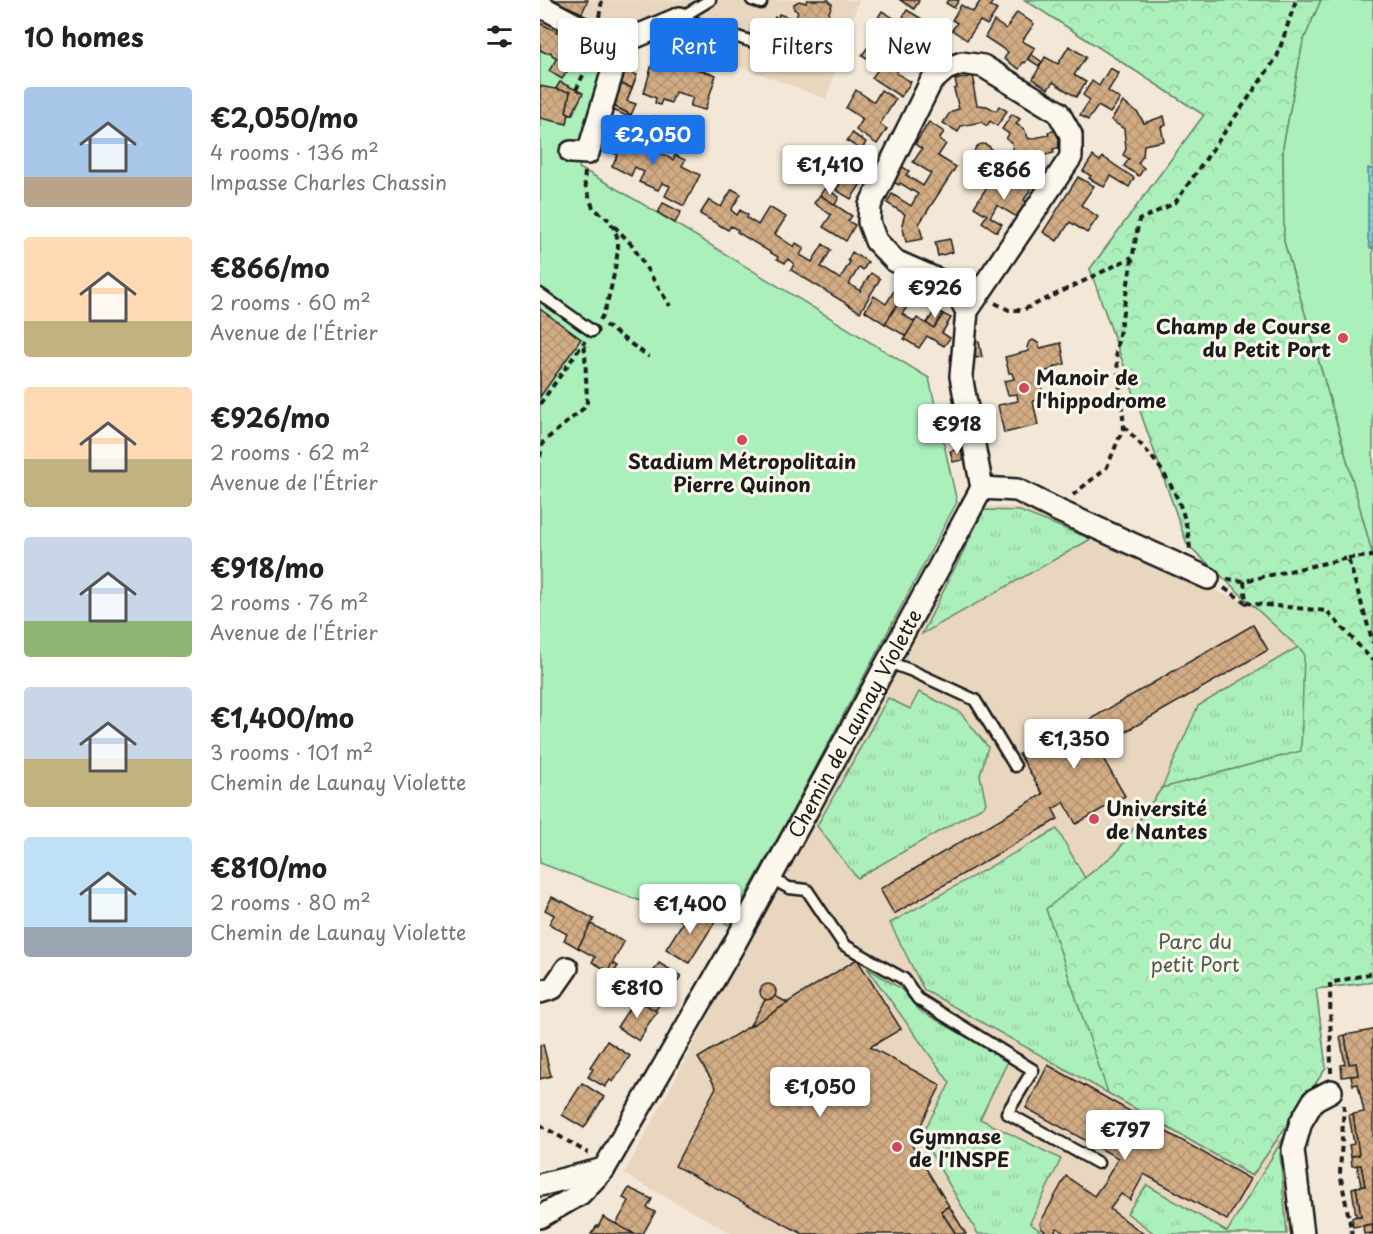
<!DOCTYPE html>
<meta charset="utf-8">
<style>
body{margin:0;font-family:"Playpen Sans",sans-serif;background:#f2f2f2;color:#222;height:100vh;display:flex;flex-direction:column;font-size:22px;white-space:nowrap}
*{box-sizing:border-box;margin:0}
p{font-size:20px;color:#767676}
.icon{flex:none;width:33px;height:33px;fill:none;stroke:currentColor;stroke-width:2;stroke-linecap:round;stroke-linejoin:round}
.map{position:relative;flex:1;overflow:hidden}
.details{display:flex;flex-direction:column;background:#fff;width:540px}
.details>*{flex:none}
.top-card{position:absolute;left:18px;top:18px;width:570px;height:54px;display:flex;gap:12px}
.price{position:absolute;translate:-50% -51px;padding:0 14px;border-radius:6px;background:#fff;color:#222;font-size:20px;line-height:39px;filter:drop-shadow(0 2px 3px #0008)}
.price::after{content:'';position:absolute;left:50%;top:36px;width:18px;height:14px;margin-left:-9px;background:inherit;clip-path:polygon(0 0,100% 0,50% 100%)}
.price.selected{background:#1a73e8;color:#fff}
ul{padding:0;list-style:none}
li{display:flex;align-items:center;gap:18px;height:150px;padding:0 24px}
li span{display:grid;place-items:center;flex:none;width:168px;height:120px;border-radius:6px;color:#555}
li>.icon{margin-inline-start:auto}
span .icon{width:72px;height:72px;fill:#fffc;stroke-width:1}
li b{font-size:26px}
h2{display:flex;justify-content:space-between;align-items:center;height:72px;padding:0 24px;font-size:26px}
.tag{padding:0 21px;border-radius:6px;background:#fff;box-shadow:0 2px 4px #0004;font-size:21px;line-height:54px}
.tag.selected{background:#1a73e8;color:#fff}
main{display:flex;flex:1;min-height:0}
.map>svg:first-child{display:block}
</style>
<main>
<section class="details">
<h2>10 homes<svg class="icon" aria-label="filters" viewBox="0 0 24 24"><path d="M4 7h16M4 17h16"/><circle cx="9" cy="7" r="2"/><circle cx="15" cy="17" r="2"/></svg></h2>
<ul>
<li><span style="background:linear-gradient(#a9c7e8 75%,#b9a48a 0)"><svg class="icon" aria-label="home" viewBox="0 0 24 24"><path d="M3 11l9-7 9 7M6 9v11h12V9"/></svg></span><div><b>€2,050/mo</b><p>4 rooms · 136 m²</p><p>Impasse Charles Chassin</p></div></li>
<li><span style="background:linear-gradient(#ffd9b3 70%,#c2b280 0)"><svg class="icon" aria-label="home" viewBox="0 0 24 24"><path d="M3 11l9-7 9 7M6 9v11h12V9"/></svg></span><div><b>€866/mo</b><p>2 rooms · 60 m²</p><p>Avenue de l'Étrier</p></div></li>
<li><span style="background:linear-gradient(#ffd9b3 60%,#c2b280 0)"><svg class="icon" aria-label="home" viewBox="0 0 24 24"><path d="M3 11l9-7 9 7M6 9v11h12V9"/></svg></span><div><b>€926/mo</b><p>2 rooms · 62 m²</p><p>Avenue de l'Étrier</p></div></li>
<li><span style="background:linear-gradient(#c9d6e8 70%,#8fb573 0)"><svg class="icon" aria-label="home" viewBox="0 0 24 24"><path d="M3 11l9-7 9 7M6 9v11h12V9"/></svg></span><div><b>€918/mo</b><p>2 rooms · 76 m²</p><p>Avenue de l'Étrier</p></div></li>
<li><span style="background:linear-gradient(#c9d6e8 60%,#c2b280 0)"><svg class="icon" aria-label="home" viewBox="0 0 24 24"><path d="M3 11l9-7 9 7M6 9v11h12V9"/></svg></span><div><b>€1,400/mo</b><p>3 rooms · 101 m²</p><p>Chemin de Launay Violette</p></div></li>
<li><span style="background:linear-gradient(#bfe0f5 75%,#9aa5b1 0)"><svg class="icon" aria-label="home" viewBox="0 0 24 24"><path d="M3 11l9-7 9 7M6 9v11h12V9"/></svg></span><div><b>€810/mo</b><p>2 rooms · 80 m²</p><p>Chemin de Launay Violette</p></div></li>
</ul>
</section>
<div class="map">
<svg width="833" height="1234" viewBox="0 0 833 1234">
<defs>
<pattern id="grass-tufts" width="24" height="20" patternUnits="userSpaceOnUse" patternTransform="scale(1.5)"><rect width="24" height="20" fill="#abf0bb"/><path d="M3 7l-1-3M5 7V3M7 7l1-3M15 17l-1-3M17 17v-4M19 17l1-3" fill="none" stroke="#93cda0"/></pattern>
<pattern id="forest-crowns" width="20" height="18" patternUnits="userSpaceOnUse" patternTransform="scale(1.5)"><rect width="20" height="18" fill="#abf0bb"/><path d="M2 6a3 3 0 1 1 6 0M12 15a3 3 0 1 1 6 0" fill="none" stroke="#93cda0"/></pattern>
<pattern id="water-rules" width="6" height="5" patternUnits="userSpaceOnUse" patternTransform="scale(1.5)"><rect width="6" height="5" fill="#7eced9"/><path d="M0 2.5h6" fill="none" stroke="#6cb0ba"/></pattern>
<pattern id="building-cross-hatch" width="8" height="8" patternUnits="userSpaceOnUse" patternTransform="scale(1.5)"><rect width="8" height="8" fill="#d2ac84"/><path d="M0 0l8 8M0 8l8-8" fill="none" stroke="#b49371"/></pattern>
</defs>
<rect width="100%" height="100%" fill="#f3e8d7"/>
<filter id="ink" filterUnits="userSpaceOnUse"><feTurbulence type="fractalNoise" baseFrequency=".0167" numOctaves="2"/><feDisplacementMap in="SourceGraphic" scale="12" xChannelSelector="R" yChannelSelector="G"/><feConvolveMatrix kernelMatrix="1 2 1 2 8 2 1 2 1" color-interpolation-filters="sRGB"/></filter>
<g filter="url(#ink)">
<g fill="#e9d6be">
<polygon points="4,0 319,0 286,99 119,35 99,49"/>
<polygon points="443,506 481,507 702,602 782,618 772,977 755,1234 193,1234 84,1174"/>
</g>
<g fill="url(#grass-tufts)" stroke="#64866c" stroke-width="1.5">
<polygon points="485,0 781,0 763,42 744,241 833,556 833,982 776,989 786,1068 712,1176 568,1093 384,990 350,923 517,829 545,878 577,852 622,788 658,706 758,647 647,544 550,269 664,115"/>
<polygon points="444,510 480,511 551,539 382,634"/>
<polygon points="379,692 420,712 448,747 440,775 446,803 444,806 317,878 277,826 348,698 370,709"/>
<polygon points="327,968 360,988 379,1010 468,1061 440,1119 521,1159 490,1223 504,1234 438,1234 381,1136 410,1083"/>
<polygon points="744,1137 740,1154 747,1234 615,1234 587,1213 607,1185 687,1232"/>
</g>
<polygon fill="url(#forest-crowns)" stroke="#64866c" stroke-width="1.5" points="485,0 781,0 763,42 743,147 744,241 800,434 833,556 833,982 776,989 786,1068 712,1176 568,1093 506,909 577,852 622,788 761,751 764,653 647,544 550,269 664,115"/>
<g fill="#abf0bb" stroke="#64866c" stroke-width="1.5">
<polygon points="781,0 833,0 833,556 800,434 744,241 743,147 763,42"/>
<polygon points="0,23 59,53 67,75 39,168 51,174 118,213 389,378 417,502 242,830 189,925 147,903 114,906 0,863"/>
</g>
<polygon fill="url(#water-rules)" stroke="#57878d" stroke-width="1.5" points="828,168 833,169 833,248 830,248 828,239"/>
<g fill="url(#building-cross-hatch)" stroke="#1c1c1c" stroke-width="1.5">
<polygon points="13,0 48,0 42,13"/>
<polygon points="267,0 289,0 289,2 292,4 283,30 281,29 274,51 232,37 233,34 230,33 230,28 235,17 238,18 239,14 255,20 258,12 254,9 254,4 259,1 266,3"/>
<polygon points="360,0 378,0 379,1 374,9"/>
<polygon points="408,0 419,0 414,8 406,3"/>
<polygon points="441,0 453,1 450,6 457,10 447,25 440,21 427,40 412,30 417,23 412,20 421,5 433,12"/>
<polygon points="367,10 382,19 374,32 388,41 379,56 364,47 356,60 341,50 349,38 332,27 342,11 360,22"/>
<polygon points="477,12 494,24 482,41 495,48 485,63 483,62 479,69 464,59 468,52 445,37 454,21 466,29"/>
<polygon points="0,23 45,46 22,79 9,71 17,58 12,55 11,52 6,53 0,50"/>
<polygon points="177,40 186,43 181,59 171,56"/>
<polygon points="529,46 546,57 534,75 546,82 536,97 513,82 508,89 493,79 505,57 518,64"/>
<polygon points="328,47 360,67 356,73 371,82 361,97 332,78 340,66 322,55"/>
<polygon points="122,48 127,51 124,60 176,75 165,110 150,106 153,97 135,92 131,103 122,100 120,105 115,103 116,98 104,93 114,57 117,54 116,50"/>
<polygon points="491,54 502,62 499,66 488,59"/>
<polygon points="570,68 579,73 568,91 580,99 570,113 558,106 548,120 540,115 550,100 543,95 552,81 559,86"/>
<polygon points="85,70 97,75 92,88 81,84"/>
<polygon points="433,76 435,85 433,85 437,105 447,106 456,111 459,106 467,111 457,126 450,121 447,126 441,122 421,126 418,132 403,123 409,114 415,110 419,109 414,89 417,88 415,80"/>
<polygon points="20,82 43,93 32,115 26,112 30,92 15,90"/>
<polygon points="81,84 92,88 87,101 96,104 91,115 74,106"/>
<polygon points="0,86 30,92 26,112 29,113 27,124 0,118"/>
<polygon points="316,90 334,102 341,90 356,99 340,124 347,129 337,144 316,130 323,119 306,108"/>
<polygon points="583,102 598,113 604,123 624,116 626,125 621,127 624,141 604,145 603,156 598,163 604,168 599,176 584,166 589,159 583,155 586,149 584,129 571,120"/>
<polygon points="74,106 91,115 89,117 73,110"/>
<polygon points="472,114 480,119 476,124 484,129 489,139 509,135 508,132 518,130 521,147 513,149 514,153 493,158 493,169 487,177 473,168 476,162 472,143 466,139 469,134 462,129"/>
<polygon points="114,116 125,120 120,129 110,124"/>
<polygon points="389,122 404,132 399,139 406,144 398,156 416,167 379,224 383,239 366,242 362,224 365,214 347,203 352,194 371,206 378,194 360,183 359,185 351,181 361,166 369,171 366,175 383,186 391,173 373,162 382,149 375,144"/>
<polygon points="80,123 91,129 88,136 106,144 108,140 118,145 115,150 133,160 135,155 145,160 142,166 160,175 144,206 125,196 130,186 122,183 118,190 99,182 104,172 95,167 91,176 72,166 78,155 69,151"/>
<polygon points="140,129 151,134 147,142 136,137"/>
<polygon points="312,133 326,142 322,150 335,158 322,178 290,157 295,149 312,161 320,149 307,141"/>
<circle cx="443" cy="153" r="9"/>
<polygon points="553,156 560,161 563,157 594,178 589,187 571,176 564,187 549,178 551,176 543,171"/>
<polygon points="292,159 324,179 311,199 296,190 304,178 286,167"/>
<polygon points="538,177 554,186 541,205 558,217 547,233 530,222 517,241 503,232"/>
<polygon points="478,178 492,187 484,200 491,205 482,220 457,205 450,217 462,224 457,232 442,222 447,215 434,207 452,179 470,190"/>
<polygon points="285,188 299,197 295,205 280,195"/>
<polygon points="192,189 201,194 191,210 197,215 200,210 208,215 207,218 218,225 229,207 246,217 235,234 254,247 256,243 264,248 260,255 272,262 283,244 291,250 281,267 300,279 310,262 308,260 312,252 328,262 323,270 319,267 309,284 320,291 331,273 340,279 320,312 251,270 254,264 248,259 245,263 237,259 238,257 197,232 198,230 191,226 188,230 160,214 169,200 181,207"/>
<polygon points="280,195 312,216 308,221 315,225 306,241 283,227 291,215 274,203"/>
<polygon points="123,203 141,212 135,223 118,213"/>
<polygon points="410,239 413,252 398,256 395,242"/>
<polygon points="366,281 381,290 376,298 365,292 345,324 325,311 334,296 346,304 357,286 361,288"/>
<polygon points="365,292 374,297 362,314 375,322 366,336 345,324"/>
<polygon points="0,309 41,339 0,397"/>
<polygon points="396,309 403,314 394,328 386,324"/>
<polygon points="403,314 411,318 402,333 410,338 404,346 387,336 379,348 364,339 377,318 394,328"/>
<polygon points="493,340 498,343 500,348 521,343 525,364 514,367 514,369 498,373 504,399 493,401 498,425 464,433 458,405 478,401 477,394 468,395 464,381 474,379 472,373 469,373 465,357 489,351 488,348 487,347 489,342"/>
<polygon points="439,342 442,357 436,358 432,343"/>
<polygon points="421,449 423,460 413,462 410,451"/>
<polygon points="713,625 728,650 557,748 585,796 536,824 524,802 513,809 518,819 354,914 340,889 503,794 479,754 528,726 530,731"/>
<polygon points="12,897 21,902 22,901 54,919 38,948 24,940 27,934 9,924 14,915 5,910"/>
<polygon points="145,909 150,909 175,922 149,963 126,949 143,922 139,919"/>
<polygon points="51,924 84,942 68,971 52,962 55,957 38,948"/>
<polygon points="317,959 361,1029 330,1047 401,1085 371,1144 409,1206 401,1211 416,1234 263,1234 135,1166 176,1087 158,1058"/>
<polygon points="72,963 78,966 73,974 68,971"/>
<polygon points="119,963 141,976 134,986 133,985 130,990 131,991 124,1002 122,1001 115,1011 93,996 95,992 100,995 104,989 103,987"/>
<circle cx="228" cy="992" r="8"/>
<polygon points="235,996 248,1003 209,1027 225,1000 232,999"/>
<polygon points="96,998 117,1012 104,1030 105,1031 99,1041 77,1027"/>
<polygon points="833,1030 833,1234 829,1234 833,1233 832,1224 813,1227 812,1217 821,1216 816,1187 825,1186 821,1165 812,1166 811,1156 819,1155 813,1114 824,1112 818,1084 813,1085 811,1076 818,1075 816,1063 809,1064 805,1035"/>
<polygon points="805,1035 809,1064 816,1063 818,1075 802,1077 801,1065 805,1064 800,1036"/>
<polygon points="67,1041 90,1056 73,1082 70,1080 65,1087 48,1077 53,1069 50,1067"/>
<polygon points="3,1044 11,1076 0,1079 0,1045"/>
<polygon points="508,1065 710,1179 687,1220 604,1174 590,1200 581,1194 570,1209 604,1234 525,1234 517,1228 513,1234 509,1234 501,1228 500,1223 526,1176 554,1196 565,1181 578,1158 486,1108"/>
<polygon points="42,1083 64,1097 44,1128 22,1115"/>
<polygon points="813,1114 819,1155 811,1156 809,1145 814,1144 809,1115"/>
<polygon points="817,1165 821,1165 825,1186 821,1186"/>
<polygon points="816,1187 821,1216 816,1216 812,1188"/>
<polygon points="89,1188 112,1199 107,1208 115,1212 103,1234 94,1234 76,1224 89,1201 83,1198"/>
<polygon points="409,1206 426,1234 416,1234 401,1211"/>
<polygon points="63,1217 76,1224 94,1234 51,1234 57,1226 58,1227"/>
<polygon points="832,1224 833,1233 824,1234 823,1226"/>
</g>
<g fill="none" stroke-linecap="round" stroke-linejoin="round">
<defs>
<g id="service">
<polyline points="212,0 221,3"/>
<polyline points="140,18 283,65"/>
<polyline points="140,18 170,0"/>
<polyline points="0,294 52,331"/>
<polyline points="348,662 370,670 435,700 475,766"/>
<polyline points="231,878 249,888 267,890 304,945 364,979 378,999 493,1070 467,1113 558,1163"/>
</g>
<g id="minor">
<polyline points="0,6 55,35 81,43 140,18"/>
<polyline points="31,152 48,153 81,43"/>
<polyline points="427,311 412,286 355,261 336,241 329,222 330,205 391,82 406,69 422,63 443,66 518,112 531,135 531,157 427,311 421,376 442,488"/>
<polyline points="0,992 13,988 27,968"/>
<polyline points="0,1185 64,1169"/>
<path id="s1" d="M0,1217L40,1194L64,1169L195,943L442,488L477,490L519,511L668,578"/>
<polyline points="763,1234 753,1150 761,1122 774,1100 791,1091"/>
</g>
</defs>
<use href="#service" stroke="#1c1c1c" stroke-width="15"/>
<use href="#minor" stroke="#1c1c1c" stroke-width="26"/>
<g stroke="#1c1c1c" stroke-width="4" stroke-dasharray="6 4.5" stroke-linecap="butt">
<polyline points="59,17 62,0"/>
<polyline points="36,90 53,54"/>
<polyline points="45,172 44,182 53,208 69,220"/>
<polyline points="74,226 92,245 130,306"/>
<polyline points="455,303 469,310 483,310 548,279 592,257"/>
<path d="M60,320C68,309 79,255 78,242C77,233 73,227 69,220"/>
<polyline points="65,325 109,357"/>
<polyline points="0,404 45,341"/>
<path d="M584,426C597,441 614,457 624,474C639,497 648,522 650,550"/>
<polyline points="0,457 3,442 44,408 47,402 45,351 44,344"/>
<polyline points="533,495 567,467 584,426 576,352 599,220 635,203 737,57 756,0"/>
<polyline points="808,558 833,556"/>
<polyline points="687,579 704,581 808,558 833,643"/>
<polyline points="704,581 706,603 787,611 833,661"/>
<polyline points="684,588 705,602"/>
<polyline points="791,1073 790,983 833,973"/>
<polyline points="804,1105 800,1173 812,1234"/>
<polyline points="0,1125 48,1153"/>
</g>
<use href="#service" stroke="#fbf7ec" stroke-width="10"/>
<use href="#minor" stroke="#fbf7ec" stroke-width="21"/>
</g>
</g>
<g fill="#d1495b" stroke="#fbf7ec" stroke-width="2">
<circle cx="803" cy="338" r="6"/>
<circle cx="484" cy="388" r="6"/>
<circle cx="202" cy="440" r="6"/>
<circle cx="554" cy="819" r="6"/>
<circle cx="357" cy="1147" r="6"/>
</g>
<g text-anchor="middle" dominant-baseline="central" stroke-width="6" stroke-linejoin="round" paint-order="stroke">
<g font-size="20" font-weight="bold" fill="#1c1c1c" stroke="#fbf7ec" text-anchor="start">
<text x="791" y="326" text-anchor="end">Champ de Course<tspan x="791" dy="23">du Petit Port</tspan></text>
<text x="496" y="377">Manoir de<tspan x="496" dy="23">l'hippodrome</tspan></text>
<text x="202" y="461" text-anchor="middle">Stadium Métropolitain<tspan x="202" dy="23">Pierre Quinon</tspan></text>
<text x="566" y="808">Université<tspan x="566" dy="23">de Nantes</tspan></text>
<text x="369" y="1136">Gymnase<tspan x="369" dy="23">de l'INSPE</tspan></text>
</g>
<g font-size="20" fill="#1c1c1c" stroke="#fbf7ec">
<text stroke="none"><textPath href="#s1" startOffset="592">Chemin de Launay Violette</textPath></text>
</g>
<g font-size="20" fill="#475c4c" stroke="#fbf7ec">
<text x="655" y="941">Parc du<tspan x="655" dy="23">petit Port</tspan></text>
</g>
</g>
</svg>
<b class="price selected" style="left:113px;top:166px">€2,050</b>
<b class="price" style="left:290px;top:196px">€1,410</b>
<b class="price" style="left:464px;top:201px">€866</b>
<b class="price" style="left:395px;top:319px">€926</b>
<b class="price" style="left:417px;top:455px">€918</b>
<b class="price" style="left:534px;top:770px">€1,350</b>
<b class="price" style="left:150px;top:935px">€1,400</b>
<b class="price" style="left:97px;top:1019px">€810</b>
<b class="price" style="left:280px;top:1118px">€1,050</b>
<b class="price" style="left:585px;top:1161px">€797</b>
<div class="top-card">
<a class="tag">Buy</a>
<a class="tag selected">Rent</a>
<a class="tag">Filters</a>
<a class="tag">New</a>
</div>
</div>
</main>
